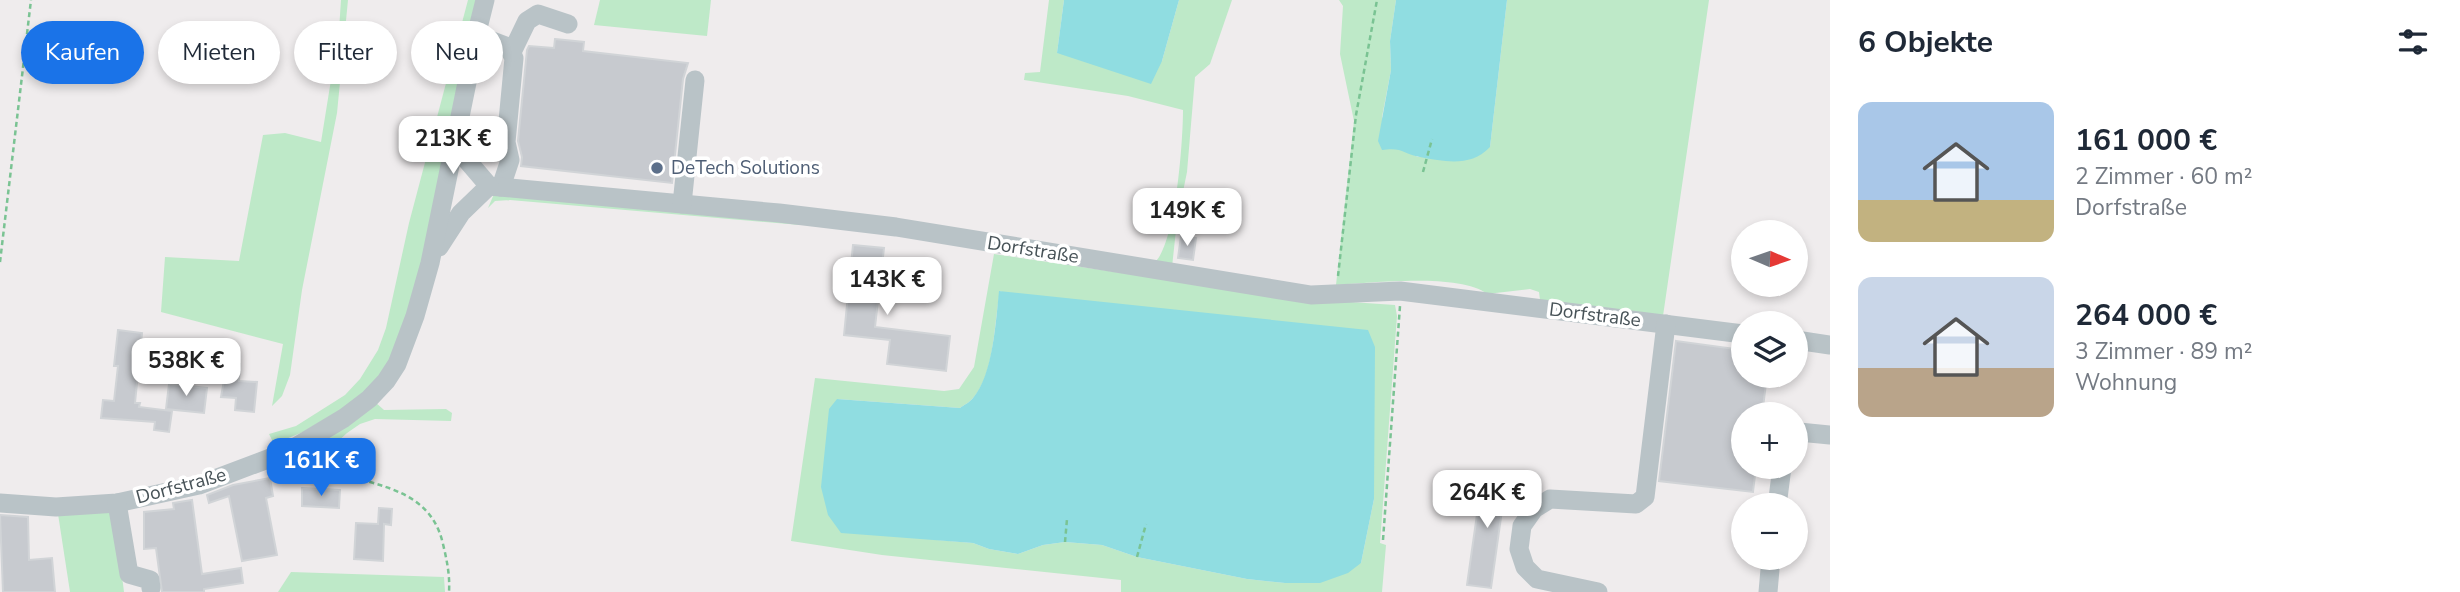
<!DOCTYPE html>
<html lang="de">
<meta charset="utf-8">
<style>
body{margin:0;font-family:"Nunito Sans",sans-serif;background:#f6f6f7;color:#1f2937;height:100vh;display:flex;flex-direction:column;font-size:26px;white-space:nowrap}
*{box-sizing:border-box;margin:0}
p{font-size:23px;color:#747a83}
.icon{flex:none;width:38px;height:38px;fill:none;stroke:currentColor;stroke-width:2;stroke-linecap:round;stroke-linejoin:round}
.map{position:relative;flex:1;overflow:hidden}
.side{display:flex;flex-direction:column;background:#fff;width:630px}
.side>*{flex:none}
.banner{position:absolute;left:21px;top:21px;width:665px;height:63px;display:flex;gap:14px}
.needle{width:46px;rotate:92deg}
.fabs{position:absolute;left:1731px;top:220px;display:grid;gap:14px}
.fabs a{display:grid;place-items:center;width:77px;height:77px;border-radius:50%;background:#fff;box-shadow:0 4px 10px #0003;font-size:35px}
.price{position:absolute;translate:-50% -60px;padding:0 16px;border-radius:14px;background:#fff;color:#222;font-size:23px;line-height:46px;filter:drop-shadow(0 2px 4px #0008)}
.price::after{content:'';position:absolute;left:50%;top:42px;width:21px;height:16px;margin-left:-10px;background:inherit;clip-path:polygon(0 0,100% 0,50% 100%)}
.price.current{background:#1a73e8;color:#fff}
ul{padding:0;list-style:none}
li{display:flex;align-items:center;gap:21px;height:175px;padding:0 28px}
li span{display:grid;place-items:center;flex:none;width:196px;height:140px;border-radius:14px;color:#555}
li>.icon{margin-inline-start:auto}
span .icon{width:84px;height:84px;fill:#fffc;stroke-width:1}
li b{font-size:30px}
h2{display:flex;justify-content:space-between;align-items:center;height:84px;padding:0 28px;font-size:30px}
.pill{padding:0 24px;border-radius:32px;background:#fff;box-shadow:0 4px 10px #0003;font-size:24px;line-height:63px}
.pill.current{background:#1a73e8;color:#fff}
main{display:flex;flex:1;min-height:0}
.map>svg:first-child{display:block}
</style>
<main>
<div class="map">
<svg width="1830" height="592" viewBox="0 0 1830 592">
<rect width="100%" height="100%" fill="#efeced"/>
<g fill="#bee9c8" fill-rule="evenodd">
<polygon points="341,0 348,0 337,113 302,290 290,375 282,396 272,406 283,344 161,312 165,257 239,261 263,135 285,133 321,142 339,30"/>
<polygon points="468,0 478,0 419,277 390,362 362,397 303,432 274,444 269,434 296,426 345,395 360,379 378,350 386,328 409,223"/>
<polygon points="600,0 711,0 707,36 594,25"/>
<path d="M1049,0H1064L1057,53L1162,61L1179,0H1232L1210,64L1195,77L1187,172L1177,221L1172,267L1156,261C1176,240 1183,141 1183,110L1128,96L1024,80L1025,73L1040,72Z"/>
<path d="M1339,0H1396L1390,41L1391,70L1382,117L1398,148L1418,157L1490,147L1507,0H1709L1663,316L1540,300L1539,292L1530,289L1487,294C1460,273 1371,283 1336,285L1354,121L1340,54L1343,6Z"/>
<polygon points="494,194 800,222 800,225 510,200 495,201 488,208"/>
<path d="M994,254L1291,298L1395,305L1397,316L1380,543L1386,545L1382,592H1121V580L882,555L791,541L815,378L944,391L959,389L974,367ZM1000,291L1373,460L1374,499L1361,563L1285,583L1247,579L1137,557L1102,545L1065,542L1043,545L1018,554L989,549L973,543L937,540L837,399L960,408C964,405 970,402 973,398C995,374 994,321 1000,291Z"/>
<polygon points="375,402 384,410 446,409 452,413 451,421 375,419 360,424 347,433 316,461 313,452 315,444"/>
<polygon points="110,510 114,514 124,592 70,592 58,514"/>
<polygon points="291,572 444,577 445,592 278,592"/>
</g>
<g fill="#90dde1">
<polygon points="1064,0 1179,0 1162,61 1151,84 1057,53"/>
<path d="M1396,0H1507L1490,147C1471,167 1446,162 1420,157C1403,154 1403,147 1382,150L1378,141L1391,70L1390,41Z"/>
<path d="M999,291L1368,330L1375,347L1374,499L1361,563L1348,573L1320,583H1285L1247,579L1137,557L1102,545L1065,542L1043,545L1018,554L989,549L973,543L841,533L828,515L821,487L829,409L837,399L960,408C964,405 970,402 973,398C993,375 996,320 999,291Z"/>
</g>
<g fill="#c7cacf" stroke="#d1d4d7" stroke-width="2">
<polygon points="555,39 584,42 583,51 688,63 683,79 672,183 521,166 522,157 518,141 527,50 529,46 554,48"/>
<polygon points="1181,236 1196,238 1193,260 1178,258"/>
<polygon points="853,245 884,248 875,327 950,336 946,371 887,364 890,340 844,335"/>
<polygon points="118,330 142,333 135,403 140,403 139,407 172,411 169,432 154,430 155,422 101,418 103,400 114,401 118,366 114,366"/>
<polygon points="1676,341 1743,350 1743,376 1767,376 1762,415 1743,415 1743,467 1756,467 1753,492 1659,481"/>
<polygon points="227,363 240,364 239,381 257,382 254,412 235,410 236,398 221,397"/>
<polygon points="169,384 207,388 204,413 166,409"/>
<polygon points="1483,472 1507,475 1491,588 1467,585"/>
<polygon points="270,478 273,496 266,498 277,555 242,561 229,496 209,503 207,495 233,485"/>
<polygon points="302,488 340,490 339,508 302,506"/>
<polygon points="192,500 202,574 241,568 243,583 204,589 204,592 162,592 156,548 144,549 144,512 174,509 173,503"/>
<polygon points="379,508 392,509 391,525 384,524 383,561 354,559 356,523 378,524"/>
<polygon points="0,515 28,517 29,560 52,558 55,592 3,592"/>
</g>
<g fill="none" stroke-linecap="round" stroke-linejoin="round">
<g stroke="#7ac393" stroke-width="2.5" stroke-dasharray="5 3.5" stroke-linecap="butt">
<polyline points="1423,172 1432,139"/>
<polyline points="0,262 31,0"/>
<polyline points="1338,276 1356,115 1377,0"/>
<path d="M305,460C355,487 428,478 443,544C447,561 450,575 449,592"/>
<polyline points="1383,540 1400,306"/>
<polyline points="1065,542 1067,519"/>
<polyline points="1137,557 1146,524"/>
</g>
<g stroke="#b9c3c7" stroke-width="19">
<polyline points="476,35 508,47 514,58 506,142 510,160 501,187"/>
<polyline points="512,52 527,21 538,14 568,24"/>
<polyline points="457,140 465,158 489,186 779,213 896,227 1311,295 1400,291 1743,334"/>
<polyline points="682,204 695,80"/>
<polyline points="439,247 461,213 489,186"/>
<polyline points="1796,340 1830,345"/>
<polyline points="1796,435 1799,432 1830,435"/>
<polyline points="0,503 56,507 117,503 199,485 289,451 344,418 369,399 386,381 397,364 415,316 430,263 479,24 485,0"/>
<polyline points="117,503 129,574 150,580 151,588"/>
<polyline points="1777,506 1782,467"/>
<polyline points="1598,592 1537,579 1525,567 1519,549 1522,526 1534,509 1550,499 1636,504 1645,497 1666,324"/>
<polyline points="1768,592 1771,558"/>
</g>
</g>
<circle fill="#5c6f8a" stroke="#fff" stroke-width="2.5" cx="657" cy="168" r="7"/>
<g text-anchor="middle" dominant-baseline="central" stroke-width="7" stroke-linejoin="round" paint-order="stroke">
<g font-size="19" fill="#4e5e75" stroke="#fff" text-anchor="start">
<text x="671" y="168">DeTech Solutions</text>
</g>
<g font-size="19" fill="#475257" stroke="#fff">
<text transform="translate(1033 250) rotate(9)">Dorfstraße</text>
<text transform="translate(1595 315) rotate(7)">Dorfstraße</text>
<text transform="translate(181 486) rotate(-15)">Dorfstraße</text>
</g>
</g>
</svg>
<div class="fabs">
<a><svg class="needle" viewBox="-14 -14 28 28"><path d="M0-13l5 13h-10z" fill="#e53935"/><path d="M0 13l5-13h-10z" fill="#747a83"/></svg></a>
<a><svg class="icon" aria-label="layers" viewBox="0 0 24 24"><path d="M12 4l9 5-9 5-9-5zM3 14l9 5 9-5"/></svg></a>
<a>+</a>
<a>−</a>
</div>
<b class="price" style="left:453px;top:176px">213K €</b>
<b class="price" style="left:1187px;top:248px">149K €</b>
<b class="price" style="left:887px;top:317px">143K €</b>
<b class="price" style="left:186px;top:398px">538K €</b>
<b class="price current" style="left:321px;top:498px">161K €</b>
<b class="price" style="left:1487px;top:530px">264K €</b>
<div class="banner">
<a class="pill current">Kaufen</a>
<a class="pill">Mieten</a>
<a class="pill">Filter</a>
<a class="pill">Neu</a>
</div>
</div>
<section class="side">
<h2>6 Objekte<svg class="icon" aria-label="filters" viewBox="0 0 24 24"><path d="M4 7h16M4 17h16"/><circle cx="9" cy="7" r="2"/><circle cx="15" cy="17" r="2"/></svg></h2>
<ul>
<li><span style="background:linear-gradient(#a9c7e8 70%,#c2b280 0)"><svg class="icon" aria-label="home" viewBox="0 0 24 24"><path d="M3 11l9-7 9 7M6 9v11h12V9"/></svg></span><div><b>161 000 €</b><p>2 Zimmer · 60 m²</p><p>Dorfstraße</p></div></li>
<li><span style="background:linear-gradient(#c9d6e8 65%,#b9a48a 0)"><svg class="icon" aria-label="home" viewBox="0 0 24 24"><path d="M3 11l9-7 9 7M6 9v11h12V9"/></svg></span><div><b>264 000 €</b><p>3 Zimmer · 89 m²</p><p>Wohnung</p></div></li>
</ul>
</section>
</main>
